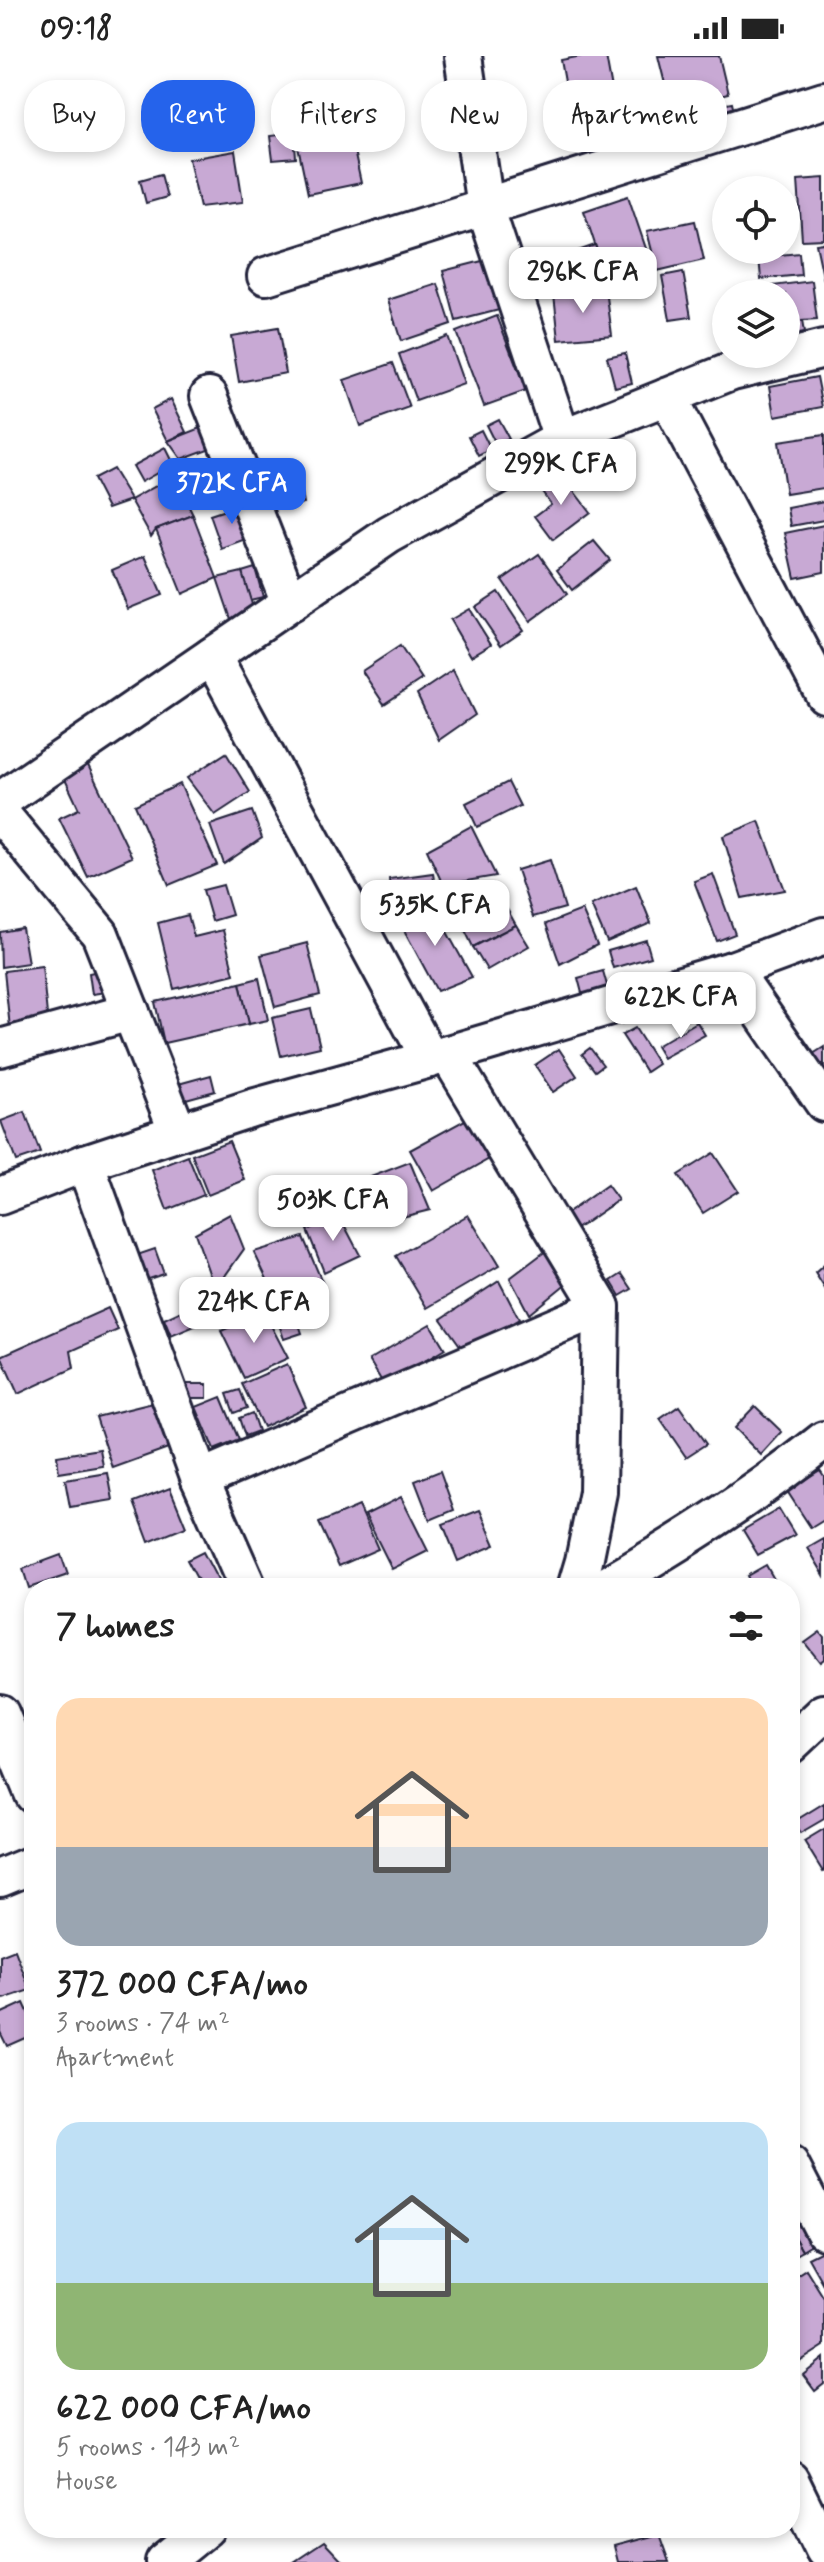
<!DOCTYPE html>
<meta charset="utf-8">
<style>
body{margin:0;font-family:Mynerve,sans-serif;background:#f6f6f6;color:#222;height:100vh;display:flex;flex-direction:column;font-size:30px;white-space:nowrap}
*{box-sizing:border-box;margin:0}
p{font-size:26px;color:#767676}
.icon{flex:none;width:44px;height:44px;fill:none;stroke:currentColor;stroke-width:2;stroke-linecap:round;stroke-linejoin:round}
.map{position:relative;flex:1;overflow:hidden}
.drawer{position:absolute;left:24px;top:1522px;width:776px;height:960px;display:flex;flex-direction:column;background:#fff;border-radius:32px;box-shadow:0 4px 12px #0003}
.drawer>*{flex:none}
.banner{position:absolute;left:24px;top:24px;width:776px;height:72px;display:flex;gap:16px}
.buttons{position:absolute;left:712px;top:120px;display:grid;gap:16px}
.buttons a{display:grid;place-items:center;width:88px;height:88px;border-radius:50%;background:#fff;box-shadow:0 4px 12px #0003;font-size:40px}
.price{position:absolute;translate:-50% -68px;padding:0 18px;border-radius:16px;background:#fff;color:#222;font-size:26px;line-height:52px;filter:drop-shadow(0 2px 4px #0008)}
.price::after{content:'';position:absolute;left:50%;top:48px;width:24px;height:18px;margin-left:-12px;background:inherit;clip-path:polygon(0 0,100% 0,50% 100%)}
.price.current{background:#2563eb;color:#fff}
ul{padding:0;list-style:none}
li{display:grid;align-content:center;gap:16px;height:424px;padding:0 32px}
li span{display:grid;place-items:center;height:248px;border-radius:24px;color:#555}
li>.icon{margin-inline-start:auto}
span .icon{width:144px;height:144px;fill:#fffc;stroke-width:1}
li b{font-size:34px}
h2{display:flex;justify-content:space-between;align-items:center;height:96px;padding:0 32px;font-size:34px}
.pill{padding:0 28px;border-radius:32px;background:#fff;box-shadow:0 4px 12px #0003;font-size:28px;line-height:72px}
.pill.current{background:#2563eb;color:#fff}
.status{display:flex;justify-content:space-between;align-items:center;height:56px;padding:0 40px;background:#fff;direction:ltr}
.status svg{height:22px;fill:currentColor}
.map>svg:first-child{display:block}
</style>
<div class="status"><b>09:18</b><svg viewBox="0 0 49 12"><path d="M0 12V9h3v3zM5 12V6h3v6zM10 12V3h3v9zM15 12V0h3v12zM26 1h20v11H26zM47 4h2v5h-2z"/></svg></div>
<div class="map">
<svg width="824" height="2506" viewBox="0 0 824 2506">
<rect width="100%" height="100%" fill="#fff"/>
<filter id="ink" filterUnits="userSpaceOnUse"><feTurbulence type="fractalNoise" baseFrequency=".0125" numOctaves="2"/><feDisplacementMap in="SourceGraphic" scale="16" xChannelSelector="R" yChannelSelector="G"/><feConvolveMatrix kernelMatrix="1 2 1 2 8 2 1 2 1" color-interpolation-filters="sRGB"/></filter>
<g filter="url(#ink)">
<g fill="#c8a9d4" stroke="#22223b" stroke-width="2">
<polygon points="582,0 606,0 613,39 569,48 561,4"/>
<polygon points="658,0 719,0 728,38 671,52"/>
<polygon points="732,47 736,65 720,68 716,50"/>
<polygon points="621,56 634,93 591,107 578,69"/>
<polygon points="347,62 361,127 308,138 294,72"/>
<polygon points="294,77 296,102 273,104 270,80"/>
<polygon points="235,95 243,146 200,151 189,103"/>
<polygon points="161,118 167,141 146,147 140,124"/>
<polygon points="824,122 824,183 802,184 798,124"/>
<polygon points="628,140 653,213 608,228 584,155"/>
<polygon points="695,165 704,204 657,215 647,175"/>
<polygon points="824,187 824,225 816,188"/>
<polygon points="595,189 606,220 580,229 569,198"/>
<polygon points="799,197 801,219 761,223 759,201"/>
<polygon points="494,202 507,252 456,265 443,215"/>
<polygon points="683,216 691,261 670,264 662,220"/>
<polygon points="812,225 817,264 802,265 804,277 786,280 786,238 765,238 764,231"/>
<polygon points="438,228 451,268 401,285 388,244"/>
<polygon points="606,233 612,279 559,284 554,238"/>
<polygon points="497,260 526,335 484,350 456,276"/>
<polygon points="278,272 286,317 239,326 231,280"/>
<polygon points="447,280 464,328 416,345 399,298"/>
<polygon points="625,297 632,327 615,331 607,301"/>
<polygon points="393,307 410,352 360,370 344,324"/>
<polygon points="817,321 823,351 775,360 770,330"/>
<polygon points="171,343 187,376 168,385 152,353"/>
<polygon points="498,363 509,383 496,389 486,369"/>
<polygon points="211,368 219,389 181,403 168,385"/>
<polygon points="481,374 491,394 479,400 469,380"/>
<polygon points="824,379 824,432 786,438 778,386"/>
<polygon points="165,392 173,408 141,426 132,410"/>
<polygon points="296,406 304,447 268,454 257,421"/>
<polygon points="112,413 131,444 108,452 93,423"/>
<polygon points="560,417 590,456 553,484 535,460 551,448 540,433"/>
<polygon points="174,420 193,459 156,473 151,480 131,444"/>
<polygon points="824,445 824,464 791,470 788,452"/>
<polygon points="243,448 255,481 222,493 210,459"/>
<polygon points="193,459 217,522 182,538 156,473"/>
<polygon points="824,469 824,516 795,522 785,477"/>
<polygon points="594,485 610,504 572,534 557,514"/>
<polygon points="539,498 567,538 530,565 502,524"/>
<polygon points="145,500 162,539 128,553 112,514"/>
<polygon points="255,512 263,541 250,544 242,516"/>
<polygon points="242,516 254,555 231,563 217,522"/>
<polygon points="498,536 523,574 501,589 475,551"/>
<polygon points="469,553 491,588 471,600 450,564"/>
<polygon points="400,590 422,623 384,648 362,615"/>
<polygon points="453,614 475,659 439,684 417,638"/>
<polygon points="226,697 250,736 215,759 187,722"/>
<polygon points="86,705 132,801 88,821 59,762 79,753 62,717"/>
<polygon points="508,726 520,750 477,771 466,747"/>
<polygon points="180,728 217,809 169,829 135,749"/>
<polygon points="252,755 262,782 224,808 210,769"/>
<polygon points="759,765 785,834 742,842 723,780"/>
<polygon points="471,770 496,820 443,829 427,794"/>
<polygon points="550,804 565,852 533,861 517,814"/>
<polygon points="433,817 436,840 391,846 389,823"/>
<polygon points="713,818 735,878 717,885 694,825"/>
<polygon points="493,828 516,869 473,891 452,847"/>
<polygon points="223,829 232,859 212,865 203,834"/>
<polygon points="636,830 651,867 607,886 591,849"/>
<polygon points="431,847 472,921 437,935 398,863"/>
<polygon points="582,854 597,889 560,908 546,868"/>
<polygon points="188,859 194,881 223,874 234,918 174,933 158,867"/>
<polygon points="516,869 529,890 487,914 473,891"/>
<polygon points="22,872 28,907 1,911 0,876"/>
<polygon points="646,884 651,901 613,912 608,895"/>
<polygon points="307,887 320,939 275,951 261,899"/>
<polygon points="42,910 48,968 10,972 4,915"/>
<polygon points="103,914 106,936 92,938 89,917"/>
<polygon points="603,915 608,933 583,941 578,922"/>
<polygon points="259,922 268,964 249,968 240,927"/>
<polygon points="240,927 249,968 164,987 155,946"/>
<polygon points="735,938 747,952 734,962 722,948"/>
<polygon points="311,953 320,991 281,1000 272,962"/>
<polygon points="697,966 705,979 663,1002 656,990"/>
<polygon points="635,972 658,1008 646,1016 622,979"/>
<polygon points="824,991 824,1013 813,998"/>
<polygon points="590,992 603,1009 595,1015 582,998"/>
<polygon points="559,993 577,1020 553,1036 535,1009"/>
<polygon points="211,1019 215,1035 175,1046 171,1030"/>
<polygon points="25,1056 40,1097 16,1105 1,1065"/>
<polygon points="474,1059 496,1099 433,1135 410,1094"/>
<polygon points="229,1085 245,1124 208,1139 192,1099"/>
<polygon points="713,1097 738,1135 703,1157 678,1119"/>
<polygon points="188,1100 204,1139 167,1154 152,1114"/>
<polygon points="410,1106 430,1154 386,1165 368,1122"/>
<polygon points="607,1129 618,1144 576,1173 566,1158"/>
<polygon points="230,1158 244,1193 215,1234 195,1177"/>
<polygon points="339,1159 360,1199 324,1216 307,1174"/>
<polygon points="468,1159 499,1210 427,1252 396,1200"/>
<polygon points="303,1181 323,1228 277,1244 254,1196"/>
<polygon points="155,1193 164,1218 146,1224 137,1199"/>
<polygon points="547,1194 573,1222 529,1258 510,1222"/>
<polygon points="824,1209 824,1231 815,1217"/>
<polygon points="622,1218 632,1233 620,1240 611,1225"/>
<polygon points="499,1225 519,1263 464,1295 441,1263"/>
<polygon points="201,1246 209,1264 171,1280 164,1263"/>
<polygon points="292,1248 302,1277 284,1283 274,1254"/>
<polygon points="108,1252 118,1274 71,1295 74,1312 18,1338 1,1300"/>
<polygon points="264,1256 288,1302 244,1322 221,1275"/>
<polygon points="430,1268 445,1293 384,1329 369,1304"/>
<polygon points="287,1308 306,1351 263,1371 242,1328"/>
<polygon points="186,1328 207,1328 207,1342 187,1342"/>
<polygon points="240,1334 247,1352 234,1357 227,1338"/>
<polygon points="221,1341 239,1384 214,1394 196,1351"/>
<polygon points="157,1346 168,1392 113,1412 96,1361"/>
<polygon points="679,1350 706,1388 686,1401 660,1363"/>
<polygon points="755,1350 782,1376 761,1399 734,1372"/>
<polygon points="252,1357 258,1375 245,1380 239,1362"/>
<polygon points="100,1393 103,1410 59,1417 57,1400"/>
<polygon points="820,1414 824,1420 824,1464 811,1472 787,1435"/>
<polygon points="440,1415 454,1454 430,1464 415,1425"/>
<polygon points="108,1417 113,1444 70,1451 65,1424"/>
<polygon points="170,1432 186,1471 149,1486 134,1446"/>
<polygon points="401,1441 428,1495 392,1513 365,1459"/>
<polygon points="359,1450 378,1493 339,1510 319,1467"/>
<polygon points="779,1453 795,1479 758,1499 743,1474"/>
<polygon points="480,1454 495,1489 458,1505 443,1468"/>
<polygon points="824,1483 824,1519 808,1492"/>
<polygon points="203,1496 222,1532 202,1532 187,1504"/>
<polygon points="61,1499 68,1519 29,1532 23,1513"/>
<polygon points="766,1509 779,1532 753,1532 747,1520"/>
<polygon points="820,1576 824,1581 824,1603 820,1606 805,1587"/>
<polygon points="824,1747 824,1763 800,1777 793,1766"/>
<polygon points="824,1773 824,1815 823,1816 804,1785"/>
<polygon points="15,1894 30,1934 0,1944 0,1900"/>
<polygon points="24,1947 34,1969 34,1978 7,1990 0,1976 0,1958"/>
<polygon points="800,2152 818,2185 802,2195 790,2174 790,2157"/>
<polygon points="790,2174 802,2195 790,2202"/>
<polygon points="824,2194 824,2230 808,2202"/>
<polygon points="806,2213 824,2242 824,2290 790,2312 790,2223"/>
<polygon points="824,2302 824,2328 815,2335 803,2319"/>
<polygon points="659,2478 669,2506 618,2506 614,2490"/>
<polygon points="324,2486 343,2506 294,2506"/>
</g>
<g fill="none" stroke-linecap="round" stroke-linejoin="round">
<defs>
<g id="street">
<polyline points="463,0 485,151 562,383 732,315 824,293"/>
<polyline points="266,220 824,44"/>
<polyline points="209,340 290,547"/>
<polyline points="667,341 824,638"/>
<polyline points="212,600 430,1003"/>
<polyline points="0,745 389,479 562,383"/>
<polyline points="0,757 100,878 178,1076"/>
<polyline points="732,914 824,1047"/>
<polyline points="0,992 131,956"/>
<polyline points="448,998 601,1251 598,1436 584,1505 576,1532"/>
<polyline points="85,1107 200,1423 248,1532"/>
<polyline points="0,1140 85,1107 252,1052 448,998 732,914 824,880"/>
<polyline points="200,1423 601,1251"/>
<path d="M602,1532C679,1487 754,1440 824,1384"/>
<polyline points="0,1657 34,1739"/>
<polyline points="790,1689 824,1657"/>
<polyline points="0,1822 34,1808"/>
<polyline points="790,2109 824,2175"/>
<polyline points="790,2424 824,2494"/>
<polyline points="164,2506 206,2472"/>
</g>
</defs>
<use href="#street" stroke="#22223b" stroke-width="42"/>
<use href="#street" stroke="#fff" stroke-width="36"/>
</g>
</g>
</svg>
<div class="buttons">
<a><svg class="icon" aria-label="locate" viewBox="0 0 24 24"><circle cx="12" cy="12" r="6"/><path d="M12 2v4M12 18v4M2 12h4M18 12h4"/></svg></a>
<a><svg class="icon" aria-label="layers" viewBox="0 0 24 24"><path d="M12 4l9 5-9 5-9-5zM3 14l9 5 9-5"/></svg></a>
</div>
<b class="price" style="left:583px;top:259px">296K CFA</b>
<b class="price" style="left:561px;top:451px">299K CFA</b>
<b class="price current" style="left:232px;top:470px">372K CFA</b>
<b class="price" style="left:435px;top:892px">535K CFA</b>
<b class="price" style="left:681px;top:984px">622K CFA</b>
<b class="price" style="left:333px;top:1187px">503K CFA</b>
<b class="price" style="left:254px;top:1289px">224K CFA</b>
<div class="banner">
<a class="pill">Buy</a>
<a class="pill current">Rent</a>
<a class="pill">Filters</a>
<a class="pill">New</a>
<a class="pill">Apartment</a>
</div>
<section class="drawer">
<h2>7 homes<svg class="icon" aria-label="filters" viewBox="0 0 24 24"><path d="M4 7h16M4 17h16"/><circle cx="9" cy="7" r="2"/><circle cx="15" cy="17" r="2"/></svg></h2>
<ul>
<li><span style="background:linear-gradient(#ffd9b3 60%,#9aa5b1 0)"><svg class="icon" aria-label="home" viewBox="0 0 24 24"><path d="M3 11l9-7 9 7M6 9v11h12V9"/></svg></span><div><b>372 000 CFA/mo</b><p>3 rooms · 74 m²</p><p>Apartment</p></div></li>
<li><span style="background:linear-gradient(#bfe0f5 65%,#8fb573 0)"><svg class="icon" aria-label="home" viewBox="0 0 24 24"><path d="M3 11l9-7 9 7M6 9v11h12V9"/></svg></span><div><b>622 000 CFA/mo</b><p>5 rooms · 143 m²</p><p>House</p></div></li>
</ul>
</section>
</div>
